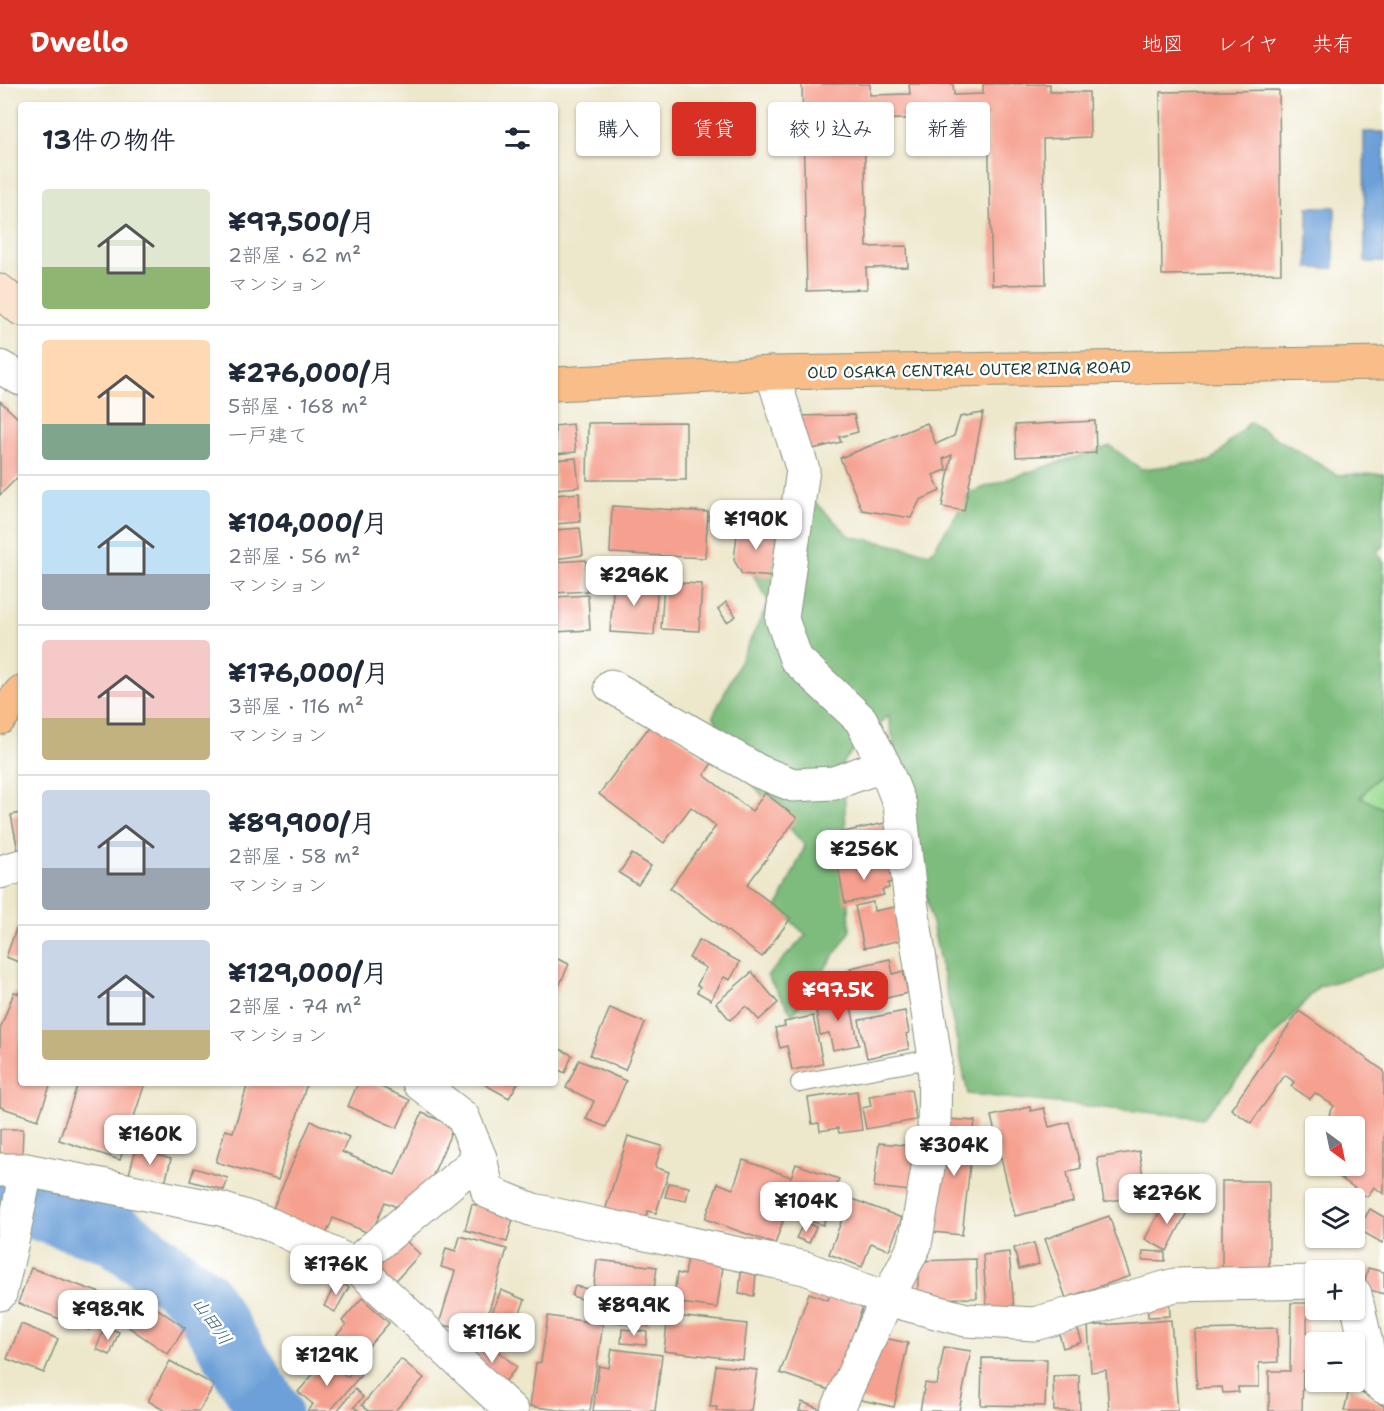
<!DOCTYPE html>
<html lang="ja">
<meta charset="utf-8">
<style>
body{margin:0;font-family:"Shantell Sans","Klee One",sans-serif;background:#f6f6f7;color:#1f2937;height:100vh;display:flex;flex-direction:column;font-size:22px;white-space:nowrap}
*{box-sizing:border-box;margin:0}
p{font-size:20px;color:#747a83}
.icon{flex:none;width:33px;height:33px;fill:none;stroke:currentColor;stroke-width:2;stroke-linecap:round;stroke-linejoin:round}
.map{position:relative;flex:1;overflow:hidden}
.sheet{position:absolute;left:18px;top:18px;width:540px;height:984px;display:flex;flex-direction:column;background:#fff;border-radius:6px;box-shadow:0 2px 4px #0004}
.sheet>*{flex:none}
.guide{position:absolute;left:576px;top:18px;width:570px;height:54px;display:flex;gap:12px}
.needle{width:39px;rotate:147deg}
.controls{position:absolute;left:1305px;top:1032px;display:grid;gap:12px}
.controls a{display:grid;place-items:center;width:60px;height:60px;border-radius:6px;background:#fff;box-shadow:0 2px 4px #0004;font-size:30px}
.price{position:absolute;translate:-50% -51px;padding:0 14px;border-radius:12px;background:#fff;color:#222;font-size:20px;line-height:39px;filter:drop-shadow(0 2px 3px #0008)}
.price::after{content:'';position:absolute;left:50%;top:36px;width:18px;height:14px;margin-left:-9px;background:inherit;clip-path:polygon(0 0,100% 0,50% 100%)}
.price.selected{background:#d93025;color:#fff}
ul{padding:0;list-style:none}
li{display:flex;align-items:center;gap:18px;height:150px;padding:0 24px}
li+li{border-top:2px solid #e0e1e3}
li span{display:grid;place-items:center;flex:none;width:168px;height:120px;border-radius:6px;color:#555}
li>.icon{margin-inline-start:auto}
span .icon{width:72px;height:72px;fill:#fffc;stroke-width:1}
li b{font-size:26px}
h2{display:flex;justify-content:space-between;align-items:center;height:72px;padding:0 24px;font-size:26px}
.chip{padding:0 21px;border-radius:6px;background:#fff;box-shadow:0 2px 4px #0004;font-size:21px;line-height:54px}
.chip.selected{background:#d93025;color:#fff}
header{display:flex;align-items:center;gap:36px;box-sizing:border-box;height:84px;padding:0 30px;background:#d93025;color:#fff}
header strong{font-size:28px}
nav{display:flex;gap:33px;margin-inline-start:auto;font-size:21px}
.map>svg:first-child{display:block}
</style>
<header>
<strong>Dwello</strong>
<nav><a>地図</a><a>レイヤ</a><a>共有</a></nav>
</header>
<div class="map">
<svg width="1384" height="1327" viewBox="0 0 1384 1327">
<rect width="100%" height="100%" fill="#fff"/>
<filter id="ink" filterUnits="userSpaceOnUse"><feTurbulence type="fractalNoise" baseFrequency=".0167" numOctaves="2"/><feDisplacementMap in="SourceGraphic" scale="12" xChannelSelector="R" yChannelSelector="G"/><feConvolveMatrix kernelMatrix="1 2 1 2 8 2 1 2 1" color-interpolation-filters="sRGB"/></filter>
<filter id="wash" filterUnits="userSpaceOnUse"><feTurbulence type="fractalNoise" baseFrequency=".008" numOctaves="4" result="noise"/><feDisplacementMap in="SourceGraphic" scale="24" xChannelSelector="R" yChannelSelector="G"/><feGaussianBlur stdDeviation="1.35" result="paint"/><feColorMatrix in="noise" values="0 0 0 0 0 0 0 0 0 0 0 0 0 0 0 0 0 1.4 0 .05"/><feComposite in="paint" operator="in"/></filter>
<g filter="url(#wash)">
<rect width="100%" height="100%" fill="#ede7cb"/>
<polygon fill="#9cdc92" stroke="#5e8c63" stroke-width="1.5" points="1384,674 1384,740 1358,721"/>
<polygon fill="#7dbc7c" stroke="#4e7c58" stroke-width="1.5" points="1250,338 1337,391 1384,390 1384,462 1377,467 1384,479 1384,686 1360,713 1384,725 1384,883 1318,903 1203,1034 968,1010 888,631 843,678 850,848 793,931 767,892 806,851 777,824 805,762 745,691 713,632 769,518 744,475 798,402 850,452 931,469 971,408 1016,392 1110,362 1141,385 1211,377"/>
<g fill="#6da0d8" stroke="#466e86" stroke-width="1.5">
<polygon points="1364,48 1384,48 1384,178 1365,178"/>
<polygon points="1308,123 1335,123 1334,184 1308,184"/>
</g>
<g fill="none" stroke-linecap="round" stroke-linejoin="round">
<polyline stroke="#6da0d8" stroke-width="63" points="0,1123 29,1122 114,1149 199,1213 270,1327"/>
</g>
<g id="blocks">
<g fill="#f6a190">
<polygon points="802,0 870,0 870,11 910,10 909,0 953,0 954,11 983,10 983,0 1050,0 1050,8 1089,8 1090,53 1043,55 1046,200 992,201 988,33 864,36 867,163 907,162 908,183 866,184 867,205 807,207"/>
<polygon points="1279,6 1281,189 1162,191 1160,8"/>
<polygon points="0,317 21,337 21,390 0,411"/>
<polygon points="983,329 964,427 942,423 952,371 943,375 947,386 933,391 940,407 920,416 911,434 862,426 840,374 927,339 936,360 954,352 960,333"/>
<polygon points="854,331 858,348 839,353 841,358 805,367 794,332"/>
<polygon points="1095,337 1096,369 1016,373 1015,341"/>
<polygon points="686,338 686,396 587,396 588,339"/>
<polygon points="573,340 576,368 555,370 555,342"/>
<polygon points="576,374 579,403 555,405 555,376"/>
<polygon points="579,409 580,438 555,440 555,411"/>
<polygon points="612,422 708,428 705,474 610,469"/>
<polygon points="738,442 778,446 772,493 742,490 734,476"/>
<polygon points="580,444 583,471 555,475 555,446"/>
<polygon points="586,476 587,507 555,509 555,478"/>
<polygon points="614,495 658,497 654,551 610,548"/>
<polygon points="664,498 702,500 699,547 661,545"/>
<polygon points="588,511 590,546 555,548 555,513"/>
<polygon points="726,518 736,532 727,538 718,525"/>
<polygon points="654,636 712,679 704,691 752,727 765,709 797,734 747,801 791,834 762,873 670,804 716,742 691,723 664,759 599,710"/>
<polygon points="21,729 21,777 20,777 11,731"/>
<polygon points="885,739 890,766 840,777 834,750"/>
<polygon points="632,770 651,782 638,801 619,789"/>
<polygon points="872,776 873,783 889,779 893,798 888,799 889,804 882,806 884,811 845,819 838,783"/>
<polygon points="873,818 874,827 895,823 902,856 864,864 855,822"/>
<polygon points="16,845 21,847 21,879 6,873"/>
<polygon points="699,856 740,878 730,896 724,893 711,916 697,908 700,903 697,901 706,884 689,874"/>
<polygon points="555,874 569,880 555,911"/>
<polygon points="890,875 893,890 903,887 908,909 874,917 872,909 856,912 850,884"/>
<polygon points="752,888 778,919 759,936 746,922 730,936 716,919"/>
<polygon points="14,908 21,910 21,999 51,999 38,1036 0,1023 0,945"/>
<polygon points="848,909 859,961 833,966 829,949 820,951 815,921 831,918 830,913"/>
<polygon points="610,924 645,939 625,986 590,971"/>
<polygon points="905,927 909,949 906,950 909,965 867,974 859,936"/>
<polygon points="1299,927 1384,987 1384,1110 1374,1103 1367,1113 1330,1086 1333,1082 1354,1082 1354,1042 1333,1042 1337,1036 1329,1030 1334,1022 1315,1009 1310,1015 1291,1002 1294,998 1285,991 1251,1039 1231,1025"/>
<polygon points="813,932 823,980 792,986 787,962 780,964 775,944 785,942 784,938"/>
<polygon points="560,965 572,971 565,989 555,984 555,977"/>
<polygon points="579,976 626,997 606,1043 586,1035 594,1017 566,1004"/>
<polygon points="78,999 145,999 120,1076 59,1056"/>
<polygon points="248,999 307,999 278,1096 216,1078 225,1046 233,1048"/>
<polygon points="358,999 372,999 410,1016 397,1044 348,1022"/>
<polygon points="482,999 518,999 509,1014"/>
<polygon points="911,1005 916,1036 866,1045 862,1024 871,1022 869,1012"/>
<polygon points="857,1007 862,1046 839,1049 838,1044 820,1047 819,1039 812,1040 808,1014"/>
<polygon points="1030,1023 1031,1027 1044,1024 1049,1043 1069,1038 1081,1084 1067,1088 1073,1118 1015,1132 991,1032"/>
<polygon points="422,1029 454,1042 426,1107 401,1125 385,1118 371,1150 333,1134 324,1155 270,1131 311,1037 349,1053 342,1068 395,1091"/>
<polygon points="946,1035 975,1037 962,1151 933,1148"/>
<polygon points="0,1045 23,1045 22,1073 0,1072"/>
<polygon points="628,1052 662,1062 655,1083 669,1088 656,1129 648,1127 644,1138 605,1127"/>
<polygon points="879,1059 916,1062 911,1107 874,1103"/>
<polygon points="136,1065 171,1075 165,1099 129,1090"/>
<polygon points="1139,1067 1146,1111 1104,1118 1097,1074"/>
<polygon points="743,1076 791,1093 796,1080 839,1095 823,1141 802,1134 810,1110 802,1108 798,1122 789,1120 775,1160 705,1135 718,1099 733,1105"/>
<polygon points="194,1084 228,1094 224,1106 190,1097"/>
<rect x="1222" y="1097" width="47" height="90"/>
<polygon points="669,1099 689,1103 686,1117 665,1113"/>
<polygon points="850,1114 902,1134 889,1166 871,1159 862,1183 829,1170"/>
<polygon points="1167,1114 1188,1126 1167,1167 1145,1155"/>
<polygon points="472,1120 514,1131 507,1158 465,1146"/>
<polygon points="1370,1125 1384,1133 1384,1155 1382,1159 1358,1145"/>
<polygon points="1109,1132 1130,1192 1066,1214 1045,1155"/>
<polygon points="804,1138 816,1143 809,1159 796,1154"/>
<polygon points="398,1150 420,1170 389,1204 367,1185"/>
<polygon points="460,1152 507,1165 484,1244 459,1237 457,1244 439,1240 455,1187 441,1183 446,1164 456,1167"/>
<polygon points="1034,1159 1039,1180 1019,1185 1014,1164"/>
<polygon points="1143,1167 1165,1168 1165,1177 1142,1176"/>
<polygon points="1009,1168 1014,1224 987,1226 983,1171"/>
<polygon points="688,1171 724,1176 717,1224 673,1218 677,1189 685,1191"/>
<polygon points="976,1175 977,1214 918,1215 918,1177"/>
<polygon points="597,1176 657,1183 649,1242 590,1235"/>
<polygon points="31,1184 103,1210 89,1246 18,1219"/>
<polygon points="1368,1184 1384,1188 1384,1210 1363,1204"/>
<polygon points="741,1188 756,1190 754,1212 739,1210"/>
<polygon points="337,1197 349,1203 335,1228 324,1222"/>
<polygon points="575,1202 588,1205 585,1216 572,1212"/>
<polygon points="501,1206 525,1216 507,1261 483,1252"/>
<polygon points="135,1209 185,1244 168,1270 117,1235"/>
<polygon points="809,1209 828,1216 830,1210 863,1222 833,1307 780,1289"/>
<polygon points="1169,1211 1170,1232 1148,1233 1147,1212"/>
<polygon points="362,1214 389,1239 351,1283 331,1265 338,1256 335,1253 346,1241 342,1237"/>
<polygon points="1291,1219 1307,1219 1307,1254 1358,1254 1357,1291 1354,1290 1354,1258 1316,1258 1314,1288 1303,1287 1302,1327 1269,1327 1269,1287 1290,1287"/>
<polygon points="668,1231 747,1240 743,1276 664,1267"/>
<polygon points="548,1232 603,1240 590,1327 566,1327 530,1322 536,1279 541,1278"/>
<polygon points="1171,1236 1178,1327 1109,1327 1106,1286 1091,1288 1088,1242"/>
<polygon points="21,1240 58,1255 44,1289 7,1275"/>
<polygon points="1076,1240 1082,1258 1063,1264 1058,1246"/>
<polygon points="105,1243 119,1248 110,1271 96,1265"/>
<polygon points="1277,1244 1278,1278 1259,1279 1259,1303 1238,1303 1238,1308 1223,1309 1222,1303 1197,1304 1195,1246"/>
<polygon points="622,1245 647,1248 646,1261 621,1259"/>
<polygon points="879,1253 908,1259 894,1323 857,1315"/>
<polygon points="484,1256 517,1283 499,1305 466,1278"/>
<polygon points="944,1263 971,1267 959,1327 920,1327 925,1299 937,1301"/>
<polygon points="612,1265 662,1271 655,1327 593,1327 599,1282 609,1284"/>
<polygon points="982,1274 1047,1275 1045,1322 981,1321"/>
<polygon points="326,1275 347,1293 355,1285 361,1291 330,1327 307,1327 313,1320 298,1308"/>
<polygon points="401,1275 424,1294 395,1327 369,1327 362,1321"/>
<polygon points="170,1277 214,1301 199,1327 165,1327 148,1317"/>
<polygon points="716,1281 757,1286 751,1327 716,1327 717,1323 710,1323"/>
<polygon points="1079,1291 1080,1327 1054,1327 1053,1292"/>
<polygon points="1350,1302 1384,1322 1384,1327 1344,1327"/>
<polygon points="355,1305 363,1313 354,1323 359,1327 337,1327"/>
<polygon points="802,1318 825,1327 799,1327"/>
</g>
</g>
</g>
<g filter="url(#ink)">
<use href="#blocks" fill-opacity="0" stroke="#869280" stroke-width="1.5"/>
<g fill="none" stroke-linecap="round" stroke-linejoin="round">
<defs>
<polyline id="lane" points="800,999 935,974"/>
<g id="street">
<polyline points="0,283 21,295"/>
<polyline points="772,289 803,386 782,535 796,575 861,636 884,681 900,721 910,811 935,974 934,1048 915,1161 887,1215 837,1327"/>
<polyline points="611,602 758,687 793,701 834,699 884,681"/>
<polyline points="0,788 21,782"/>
<polyline points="419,999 463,1033 480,1074 488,1108 533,1126 805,1184 887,1215 966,1236 1034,1240 1175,1201 1316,1198"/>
<polyline points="0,1086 26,1086 221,1125 271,1141 354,1180 512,1327"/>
<polyline points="354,1180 480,1074"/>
<polyline points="0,1210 13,1153 26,1086"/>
<polyline points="1355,1210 1374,1295 1384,1303"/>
</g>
<polyline id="secondary" points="0,207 21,225"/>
<g id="primary">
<polyline points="555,300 772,289 1384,279"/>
<polyline points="0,634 21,608"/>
</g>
</defs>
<use href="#lane" stroke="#869280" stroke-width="20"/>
<use href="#street" stroke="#869280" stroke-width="35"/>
<use href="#secondary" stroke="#869280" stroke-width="35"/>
<use href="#primary" stroke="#869280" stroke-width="35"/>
<use href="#lane" stroke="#fff" stroke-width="18"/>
<use href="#street" stroke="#fff" stroke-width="33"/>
<use href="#secondary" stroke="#fce5d0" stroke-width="33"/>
<use href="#primary" stroke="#f8bd89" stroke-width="33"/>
</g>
</g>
<g text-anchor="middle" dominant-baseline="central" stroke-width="5" stroke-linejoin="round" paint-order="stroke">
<g font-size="16" fill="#1f3d34" stroke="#fff">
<text transform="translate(969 286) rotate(-1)">OLD OSAKA CENTRAL OUTER RING ROAD</text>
</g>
<g font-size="18" font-style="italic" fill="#3a606d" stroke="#fff">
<text transform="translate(212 1237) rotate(55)">山田川</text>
</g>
</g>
</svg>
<div class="controls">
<a><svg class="needle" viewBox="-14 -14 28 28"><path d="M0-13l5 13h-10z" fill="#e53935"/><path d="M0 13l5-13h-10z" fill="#747a83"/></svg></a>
<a><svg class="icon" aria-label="layers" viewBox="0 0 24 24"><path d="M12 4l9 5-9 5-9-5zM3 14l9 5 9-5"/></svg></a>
<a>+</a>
<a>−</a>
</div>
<b class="price" style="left:756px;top:467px">¥190K</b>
<b class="price" style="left:634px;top:523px">¥296K</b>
<b class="price" style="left:864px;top:797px">¥256K</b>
<b class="price selected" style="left:838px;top:938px">¥97.5K</b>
<b class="price" style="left:150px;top:1082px">¥160K</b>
<b class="price" style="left:954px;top:1093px">¥304K</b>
<b class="price" style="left:1167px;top:1141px">¥276K</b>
<b class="price" style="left:806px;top:1149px">¥104K</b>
<b class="price" style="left:336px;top:1212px">¥176K</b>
<b class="price" style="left:634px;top:1253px">¥89.9K</b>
<b class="price" style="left:108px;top:1257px">¥98.9K</b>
<b class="price" style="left:492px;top:1280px">¥116K</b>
<b class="price" style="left:327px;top:1303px">¥129K</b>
<div class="guide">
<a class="chip">購入</a>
<a class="chip selected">賃貸</a>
<a class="chip">絞り込み</a>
<a class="chip">新着</a>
</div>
<section class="sheet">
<h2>13件の物件<svg class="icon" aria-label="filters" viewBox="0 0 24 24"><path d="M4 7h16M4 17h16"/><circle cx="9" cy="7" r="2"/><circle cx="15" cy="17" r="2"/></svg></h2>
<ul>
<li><span style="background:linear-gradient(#dfe7d0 65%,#8fb573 0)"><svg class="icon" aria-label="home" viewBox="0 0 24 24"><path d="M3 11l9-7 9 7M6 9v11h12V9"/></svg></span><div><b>¥97,500/月</b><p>2部屋 · 62 m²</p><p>マンション</p></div></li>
<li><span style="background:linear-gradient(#ffd9b3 70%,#7fa58c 0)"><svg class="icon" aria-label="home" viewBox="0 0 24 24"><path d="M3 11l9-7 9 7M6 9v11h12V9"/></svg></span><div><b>¥276,000/月</b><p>5部屋 · 168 m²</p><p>一戸建て</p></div></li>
<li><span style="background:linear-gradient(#bfe0f5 70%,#9aa5b1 0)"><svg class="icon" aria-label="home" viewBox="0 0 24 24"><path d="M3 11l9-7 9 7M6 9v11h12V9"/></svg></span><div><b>¥104,000/月</b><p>2部屋 · 56 m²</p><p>マンション</p></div></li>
<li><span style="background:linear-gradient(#f6c9c9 65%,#c2b280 0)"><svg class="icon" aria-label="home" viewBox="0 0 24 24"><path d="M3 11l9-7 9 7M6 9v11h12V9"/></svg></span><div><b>¥176,000/月</b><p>3部屋 · 116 m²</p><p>マンション</p></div></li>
<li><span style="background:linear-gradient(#c9d6e8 65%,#9aa5b1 0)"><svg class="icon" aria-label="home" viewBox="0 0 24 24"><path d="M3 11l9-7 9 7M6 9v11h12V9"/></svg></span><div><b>¥89,900/月</b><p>2部屋 · 58 m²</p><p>マンション</p></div></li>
<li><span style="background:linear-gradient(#c9d6e8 75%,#c2b280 0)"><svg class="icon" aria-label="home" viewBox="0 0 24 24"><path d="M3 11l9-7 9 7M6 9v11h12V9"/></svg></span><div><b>¥129,000/月</b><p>2部屋 · 74 m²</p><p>マンション</p></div></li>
</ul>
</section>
</div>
